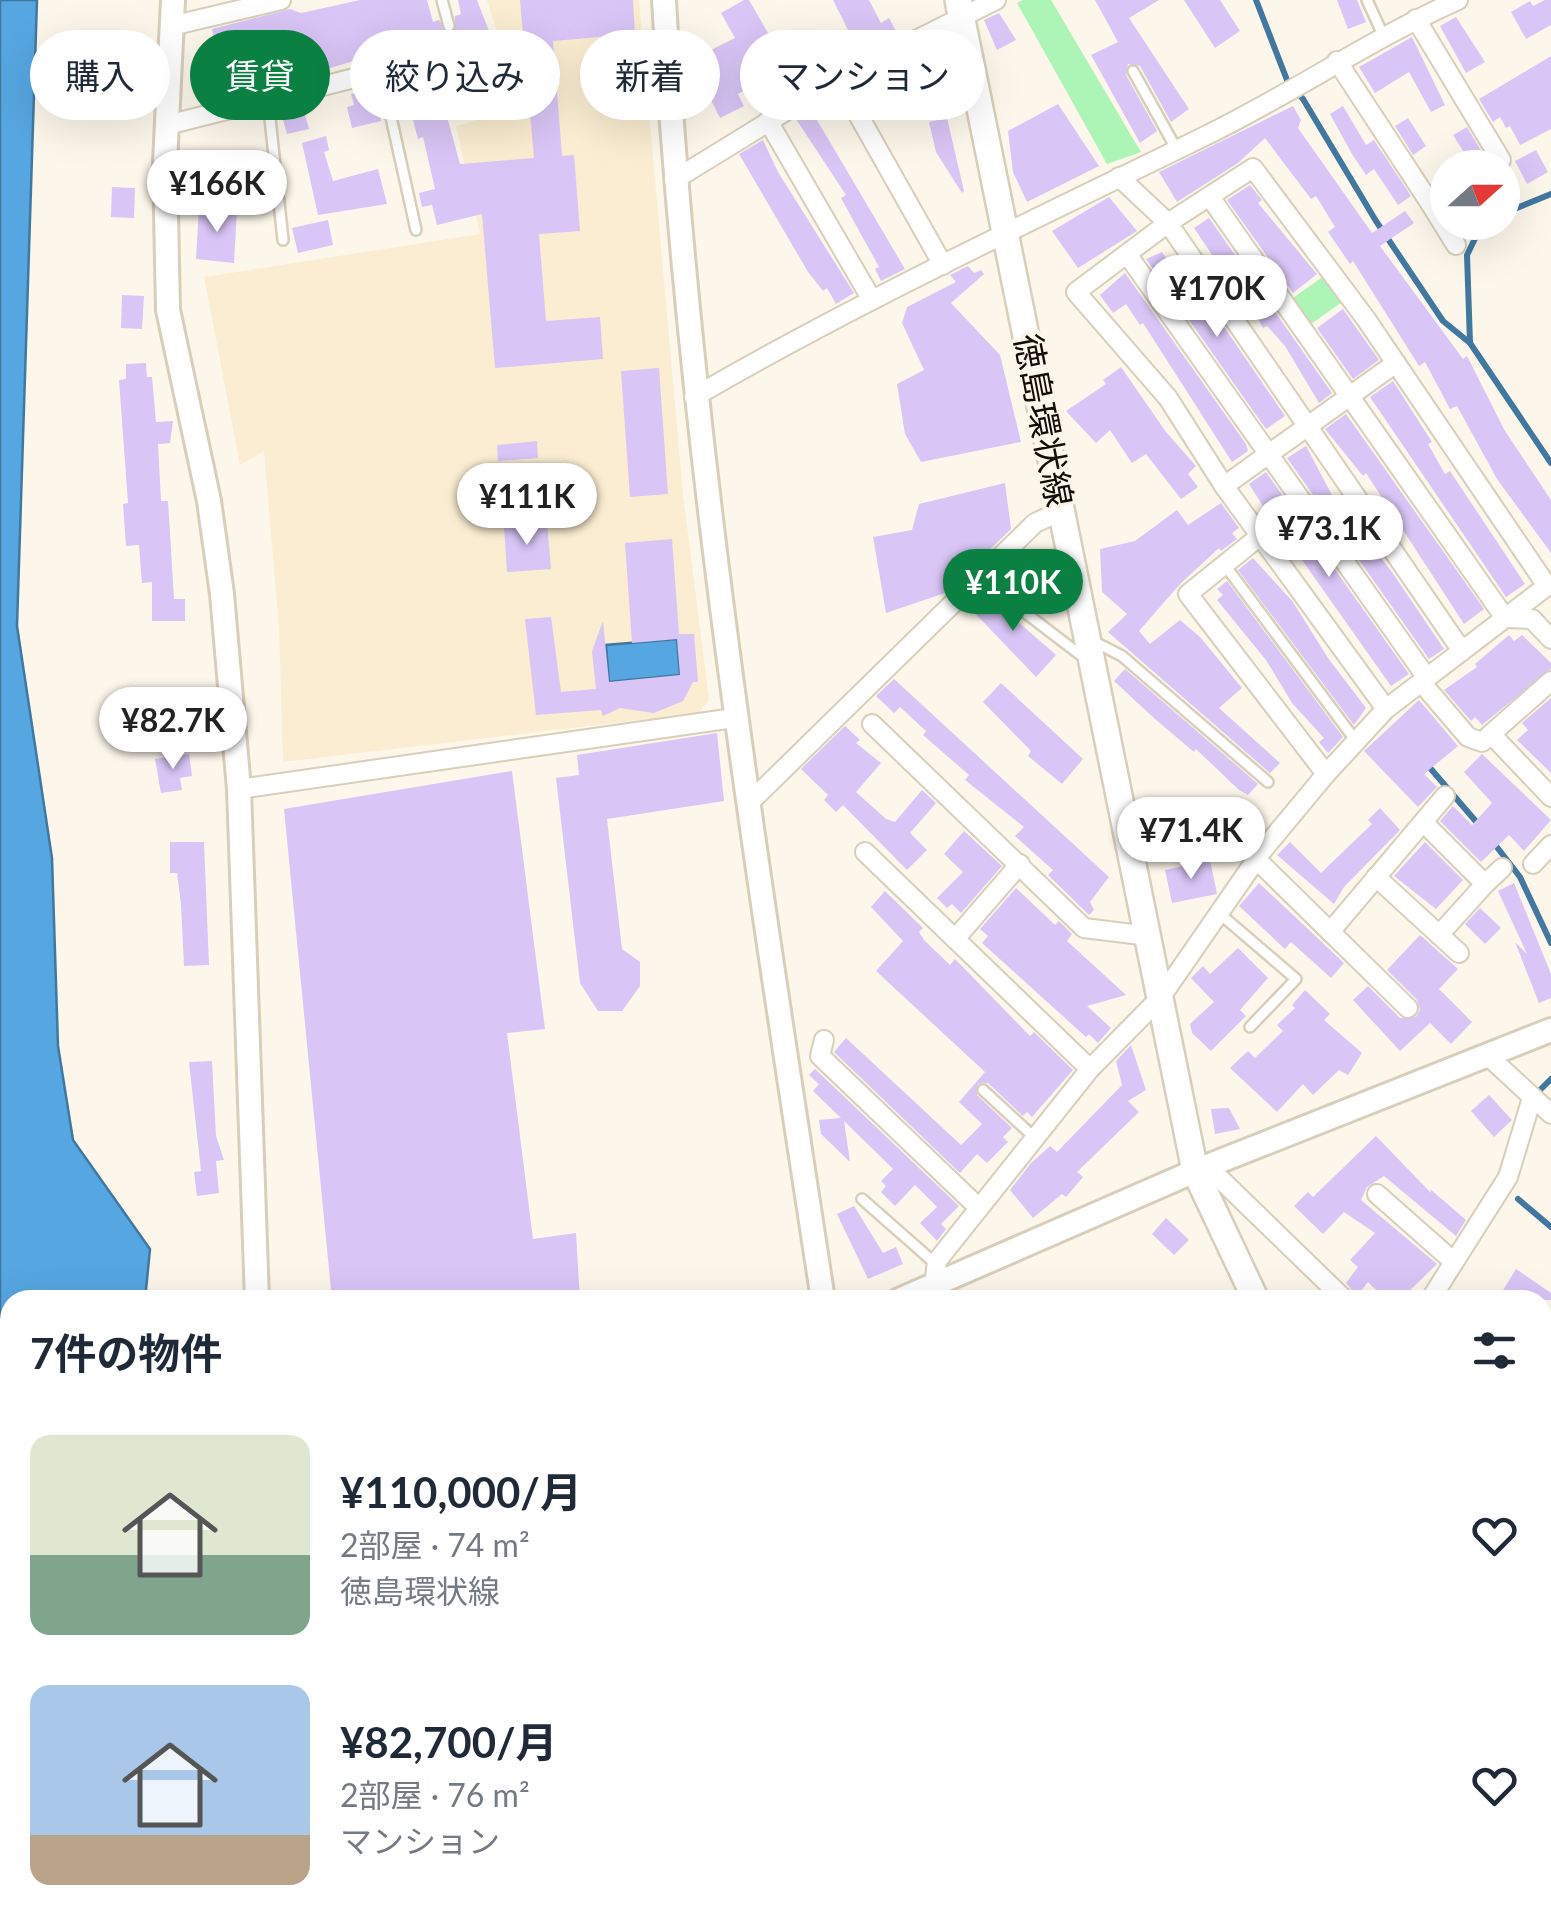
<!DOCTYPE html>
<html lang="ja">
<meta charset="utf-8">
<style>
body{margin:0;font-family:Lato,"Noto Sans JP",sans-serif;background:#f6f6f7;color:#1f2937;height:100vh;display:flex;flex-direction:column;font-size:38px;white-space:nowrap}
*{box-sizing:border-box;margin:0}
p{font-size:32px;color:#747a83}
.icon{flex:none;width:55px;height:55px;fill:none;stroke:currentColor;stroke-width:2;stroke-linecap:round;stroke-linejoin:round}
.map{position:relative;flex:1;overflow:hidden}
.panel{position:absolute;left:0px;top:1290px;width:1552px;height:642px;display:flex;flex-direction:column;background:#fff;border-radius:30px 30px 0 0;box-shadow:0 10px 40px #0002}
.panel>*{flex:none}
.guide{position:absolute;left:30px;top:30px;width:1000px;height:90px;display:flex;gap:20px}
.needle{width:65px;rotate:69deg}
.controls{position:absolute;left:1430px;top:150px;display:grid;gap:20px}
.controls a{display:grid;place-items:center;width:90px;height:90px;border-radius:50%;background:#fff;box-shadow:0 10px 40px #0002;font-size:50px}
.price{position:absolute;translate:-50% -85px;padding:0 22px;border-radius:35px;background:#fff;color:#222;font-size:32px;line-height:65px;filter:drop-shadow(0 2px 5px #0008)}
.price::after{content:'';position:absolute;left:50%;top:60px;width:30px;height:22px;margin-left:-15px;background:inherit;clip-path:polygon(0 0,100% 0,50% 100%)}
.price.current{background:#0b8043;color:#fff}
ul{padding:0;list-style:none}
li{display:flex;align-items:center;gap:30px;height:250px;padding:0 30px}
li span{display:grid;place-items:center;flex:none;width:280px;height:200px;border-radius:20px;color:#555}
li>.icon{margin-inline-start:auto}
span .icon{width:120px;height:120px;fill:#fffc;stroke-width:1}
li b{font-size:42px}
h2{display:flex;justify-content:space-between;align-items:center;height:120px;padding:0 30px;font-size:42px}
.chip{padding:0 35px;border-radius:45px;background:#fff;box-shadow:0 10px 40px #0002;font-size:35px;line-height:90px}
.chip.current{background:#0b8043;color:#fff}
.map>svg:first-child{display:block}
</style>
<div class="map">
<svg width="1551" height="1932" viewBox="0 0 1551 1932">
<rect width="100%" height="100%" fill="#fdf7eb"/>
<polygon fill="#faedd1" points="487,0 639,0 683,494 709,699 699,713 283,762 279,627 264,451 240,465 204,277 480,234 456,126 521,108"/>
<g fill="#acf5b6">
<polygon points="1023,0 1051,0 1141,152 1107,164 1017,3"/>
<polygon points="1324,276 1342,302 1311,324 1293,298"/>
</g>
<g fill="#56a6e1" stroke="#4178a0" stroke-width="2.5">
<polygon points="0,0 37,0 17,626 52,858 58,1046 73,1140 150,1249 145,1300 10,1300 10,1922 260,1922 263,1932 0,1932"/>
<polygon points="677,639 680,675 609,682 606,645"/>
</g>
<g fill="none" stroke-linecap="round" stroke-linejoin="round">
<g stroke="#4178a0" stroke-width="6">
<polyline points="1256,0 1287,80 1303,99 1376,221 1443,321 1470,343"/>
<polyline points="1502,214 1551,194"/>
<polyline points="1483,222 1467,255 1470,343 1551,463"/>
<polyline points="1425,762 1479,825"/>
<polyline points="1493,842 1520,877 1551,943"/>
<polyline points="1540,1090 1551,1079"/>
<polyline points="1518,1199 1551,1227"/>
<polyline points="551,1922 555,1932"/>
<polyline points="900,1922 901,1932"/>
<polyline points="848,1932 859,1922"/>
</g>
</g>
<g fill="#d9c5f6">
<polygon points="360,0 427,0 433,22 439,20 448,34 455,31 455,16 461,14 458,0 477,0 489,31 403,53 391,55 390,50 274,85 268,86 266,80 234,84 236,93 218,97 213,69 219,67 212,29 290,9 301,13"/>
<polygon points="520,0 633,0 635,34 553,41 562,156 574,155 580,231 539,234 546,321 600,317 603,359 495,368 482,214 437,225 432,205 422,207 419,193 435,189 423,137 418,139 406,94 413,92 409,77 433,71 435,78 467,73 498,63 510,97 448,120 460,164 534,158"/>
<polygon points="744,0 749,0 787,66 738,94 744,106 720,118 691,60 735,38 721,13"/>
<polygon points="833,0 869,0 881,23 889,18 898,35 849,60 846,54 857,48"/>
<polygon points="1095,0 1159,0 1129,18 1189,109 1171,122 1140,66 1128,64 1126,75 1157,131 1140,143 1091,55 1118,42"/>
<polygon points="1184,0 1220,0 1240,31 1215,48"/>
<polygon points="1337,0 1357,0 1366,22 1348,29"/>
<polygon points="1545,0 1551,0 1551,25 1526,39 1511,12 1530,1 1533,6"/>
<polygon points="999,13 1016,40 997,50 984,20"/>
<polygon points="1456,17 1485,62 1466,73 1440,26"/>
<polygon points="1412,37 1445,105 1431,112 1409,72 1375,93 1359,67"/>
<polygon points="932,49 939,76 924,79 930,100 880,118 860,82"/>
<polygon points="1551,56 1551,129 1520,145 1510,126 1506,128 1500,117 1493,122 1479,99"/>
<polygon points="373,89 381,121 352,128 347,107 354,105 351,94"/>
<polygon points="302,104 309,129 287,134 280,109"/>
<polygon points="1058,104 1099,166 1027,202 1013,172 1008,131"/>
<polygon points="1293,106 1301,120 1298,128 1372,233 1405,211 1414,223 1380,246 1463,359 1467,356 1505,431 1551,500 1551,553 1497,479 1457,406 1450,409 1425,362 1419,366 1353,261 1350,264 1328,232 1335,227 1316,196 1311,199 1265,138 1238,163 1177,202 1159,172"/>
<polygon points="1343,106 1366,145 1374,140 1411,196 1398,205 1374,169 1366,175 1352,154 1330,114"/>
<polygon points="811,110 905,269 881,281 875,269 879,267 841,198 846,195 796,119"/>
<polygon points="947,118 964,191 962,193 936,152 929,122"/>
<polygon points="1408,118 1426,146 1413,155 1395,126"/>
<polygon points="1467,127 1484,156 1474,168 1453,135"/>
<polygon points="326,136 329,150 324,152 333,181 378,169 387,204 318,215 302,143"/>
<polygon points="763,140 778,172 854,293 836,304 827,288 823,291 808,272 739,154"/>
<polygon points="1536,150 1548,172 1527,184 1515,161"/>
<polygon points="1250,185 1262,200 1258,203 1317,274 1293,293 1227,200"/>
<polygon points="112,187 135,188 134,218 111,217"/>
<polygon points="1109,197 1137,231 1078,268 1052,231"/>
<polygon points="199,207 237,209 234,263 196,259"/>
<polygon points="1209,218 1332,393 1319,403 1285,346 1267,326 1263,328 1249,301 1245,304 1194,228"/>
<polygon points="328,220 333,245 298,253 292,228"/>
<polygon points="1162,252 1176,272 1183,267 1285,416 1266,429 1146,259"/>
<polygon points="968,266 974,273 981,270 984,274 951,303 1000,355 1021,442 921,462 905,434 897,384 924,370 902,323 907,307 956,282 950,275"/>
<polygon points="1125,273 1246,444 1248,451 1232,462 1143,323 1140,325 1126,304 1113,313 1100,295"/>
<polygon points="122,295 144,296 142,329 121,328"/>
<polygon points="1343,309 1379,360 1353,379 1317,328"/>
<polygon points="146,363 147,377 152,377 156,422 173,421 170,443 158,444 161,501 168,501 174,599 185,599 185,621 152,621 152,582 142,583 139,545 126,546 123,504 128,503 119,380 126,379 126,364"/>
<polygon points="1121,367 1166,432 1196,466 1188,474 1198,487 1181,499 1146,454 1132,463 1110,430 1096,443 1066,411 1106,384 1103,380"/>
<polygon points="659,368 668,494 630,497 621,371"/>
<polygon points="1393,381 1432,442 1428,444 1445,474 1450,471 1525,584 1506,597 1370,397"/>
<polygon points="1346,414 1484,609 1464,624 1366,473 1363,476 1325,429"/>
<polygon points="537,441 538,458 498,461 497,445"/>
<polygon points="1306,446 1334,499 1392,572 1444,649 1429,659 1287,458"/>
<polygon points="1266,472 1409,674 1391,686 1278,526 1267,503 1263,506 1249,484"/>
<polygon points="1005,483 1011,529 945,593 886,613 873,537 912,530 919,504"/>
<polygon points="1221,503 1239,528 1232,533 1237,539 1221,551 1219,548 1180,584 1139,631 1150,644 1180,620 1200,637 1242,688 1219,708 1280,763 1270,773 1108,632 1127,614 1102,592 1100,549 1135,541 1177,510 1188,525"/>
<polygon points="547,523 551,569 507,572 504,526"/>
<polygon points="672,539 679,634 694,634 698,682 693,682 683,701 654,713 620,708 603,716 601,710 536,715 525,619 551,617 561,692 596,689 592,651 603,621 609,682 680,675 677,639 632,643 625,543"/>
<polygon points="1025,550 1040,569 1021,585 1007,568"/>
<polygon points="1253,558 1293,602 1328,658 1366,708 1354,725 1238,570"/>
<polygon points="1227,581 1343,737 1328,753 1319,742 1324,738 1292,703 1266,660 1217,600 1223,595 1217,589"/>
<polygon points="983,591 1056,655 1036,677 968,606"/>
<polygon points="1509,635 1514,641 1522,635 1551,663 1551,669 1482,725 1475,717 1471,721 1444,690 1477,667 1475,664"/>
<polygon points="1125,669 1258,784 1248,795 1239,790 1196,749 1194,752 1155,719 1114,681"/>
<polygon points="894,679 1109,877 1090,902 1094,910 1089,915 1048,875 1053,870 1015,836 1024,827 965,780 969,775 923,735 926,731 900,707 894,713 876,696"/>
<polygon points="1001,683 1083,759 1062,784 1028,756 1031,751 983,702"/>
<polygon points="1551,698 1551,773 1517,740 1528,730 1522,723"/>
<polygon points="1419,700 1458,746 1424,774 1437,787 1418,807 1364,751"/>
<polygon points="845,726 860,740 856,743 881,763 856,792 886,819 895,822 922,790 936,803 910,833 927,850 907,870 843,805 836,812 824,800 828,795 801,769"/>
<polygon points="717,733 724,801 607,819 622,949 640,962 640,986 622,1011 598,1011 580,983 556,778 579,775 577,755"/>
<polygon points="189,754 192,776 180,778 182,790 161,793 155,759"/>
<polygon points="1482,754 1551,820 1524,851 1509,835 1481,862 1440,821 1453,806 1472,825 1492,803 1464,772"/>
<polygon points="512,771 545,1029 507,1033 533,1239 576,1233 580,1300 332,1300 284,809"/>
<polygon points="1380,808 1400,830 1344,887 1334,904 1277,855 1290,842 1321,873 1372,824 1368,820"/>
<polygon points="964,831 1002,866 961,913 952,904 947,908 937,898 963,872 944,854"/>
<polygon points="170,842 204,842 209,965 184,966 181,904 177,873 170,873"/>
<polygon points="1425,842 1463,880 1436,909 1394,876"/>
<polygon points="1210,860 1217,894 1172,903 1165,870"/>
<polygon points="1259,883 1344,963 1331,978 1291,942 1285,949 1239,906"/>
<polygon points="1514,883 1551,974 1551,998 1539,1003 1515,942 1527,954 1498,891"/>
<polygon points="1016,888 1055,925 1059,921 1072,934 1067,941 1126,995 1087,1006 1111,1028 1098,1043 1089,1034 1086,1037 982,943 988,936 980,929"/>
<polygon points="885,891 923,928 919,932 924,940 950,965 955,959 1030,1036 1034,1032 1073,1070 1032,1117 1027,1112 1023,1116 988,1083 978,1084 977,1095 1012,1128 1003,1137 1008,1142 987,1163 977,1154 960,1173 834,1052 846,1038 961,1145 982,1124 959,1102 985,1072 876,971 903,941 871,907"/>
<polygon points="1480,908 1501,928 1485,944 1465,924"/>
<polygon points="1420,935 1458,969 1439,989 1472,1022 1451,1044 1430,1023 1400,1051 1353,1000 1368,986 1400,1018 1416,1017 1420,1010 1417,1000 1387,970"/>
<polygon points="1238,948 1268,978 1240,1010 1246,1016 1211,1051 1192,1033 1190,1024 1214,1002 1191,978 1203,966 1210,974"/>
<polygon points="1305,990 1330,1014 1324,1020 1362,1053 1348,1075 1339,1070 1313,1095 1303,1084 1277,1112 1230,1068 1248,1051 1255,1058 1283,1031 1277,1025 1295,1008 1292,1005"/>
<polygon points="1131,1045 1146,1090 1128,1101 1139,1112 1077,1172 1083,1177 1066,1197 1062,1194 1033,1218 1010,1190 1031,1163 1050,1146 1057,1152 1122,1085 1116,1061"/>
<polygon points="212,1061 216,1136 224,1160 216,1161 219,1193 197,1196 194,1172 201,1171 189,1062"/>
<polygon points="815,1069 959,1206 941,1224 946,1229 937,1241 920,1223 937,1207 915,1185 895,1206 881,1192 886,1186 881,1181 893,1169 885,1161 844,1121 850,1162 821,1134 819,1120 841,1118 813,1091 819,1084 809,1075"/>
<polygon points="1489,1095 1512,1120 1494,1137 1471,1111"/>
<polygon points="1229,1108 1240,1129 1215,1134 1211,1109"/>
<polygon points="1376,1136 1431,1193 1430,1189 1466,1220 1456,1236 1384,1176 1367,1187 1361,1200 1437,1264 1400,1300 1386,1300 1368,1282 1357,1296 1346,1283 1358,1267 1350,1260 1375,1233 1344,1212 1323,1234 1294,1206 1308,1192 1313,1197"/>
<polygon points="854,1206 883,1253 896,1247 903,1264 868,1279 837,1214"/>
<polygon points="1166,1218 1189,1240 1174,1255 1152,1234"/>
<polygon points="1516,1269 1551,1293 1551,1300 1497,1300"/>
</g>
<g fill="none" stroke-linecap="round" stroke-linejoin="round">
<defs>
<g id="lane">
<polyline points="442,0 449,26"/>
<polyline points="1367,0 1383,35"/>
<polyline points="1133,71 1177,150"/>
<polyline points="381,72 416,230"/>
<polyline points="268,100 283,240"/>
<polyline points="1224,564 1356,741"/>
<polyline points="1010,601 1087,660"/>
<polyline points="1091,640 1122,656 1268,782"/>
<polyline points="1219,913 1296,979 1250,1027"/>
<polyline points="983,1090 1035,1138"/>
<polyline points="862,1199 937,1265"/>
</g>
<g id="street">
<polyline points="1416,19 1501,160 1488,168"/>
<polyline points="171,26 281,0"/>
<polyline points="1337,61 1430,203 1448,192"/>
<polyline points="838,79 943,265"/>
<polyline points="768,121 872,300"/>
<polyline points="167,125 494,43"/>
<polyline points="1119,177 1168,223 1462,651"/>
<polyline points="674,180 838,79 996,0"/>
<polyline points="1210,197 1505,618"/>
<polyline points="1430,203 1456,245"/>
<polyline points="1127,254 1427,678"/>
<path d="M694,397C859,301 1032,221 1203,137C1290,95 1369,40 1458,0"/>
<polyline points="1224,486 1396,363"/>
<polyline points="1260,536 1188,594 1326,774"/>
<polyline points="1505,618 1532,619 1551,639"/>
<polyline points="1421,682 1468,737 1482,742 1551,681"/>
<polyline points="872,724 1084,928 1149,936"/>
<polyline points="1491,734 1551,797"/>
<polyline points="239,789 734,718"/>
<polyline points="747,805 1035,523 1063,510"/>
<polyline points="1423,822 1485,884 1439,935"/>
<polyline points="865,852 1090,1069"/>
<polyline points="1256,859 1408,1008"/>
<polyline points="1533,864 1551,845"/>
<polyline points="1376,877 1459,953"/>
<polyline points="1485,884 1502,868"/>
<polyline points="1330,932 1445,796"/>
<polyline points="955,939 1020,864"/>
<polyline points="824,1040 820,1056 979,1208"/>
<polyline points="1487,1055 1551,1114"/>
<polyline points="1207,1166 1345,1300"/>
<polyline points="1377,1194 1454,1262"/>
<polyline points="934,1286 937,1261 1090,1069 1161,997 1262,851 1326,774 1386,709 1547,586 1366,319 1253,168 1168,223 1076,292 1168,398 1224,486 1386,709"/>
<polyline points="1430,1300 1508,1177 1532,1098"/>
<polyline points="541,1922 543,1932"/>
<polyline points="1267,1922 1275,1932"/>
<polyline points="661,1932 667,1922"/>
<polyline points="868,1932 882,1922"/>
<polyline points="1119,1932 1132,1922"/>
<polyline points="1355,1932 1366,1922"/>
</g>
<g id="secondary">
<polyline points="173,0 165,163 168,310 209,501 222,594 239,789 257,1300"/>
<path d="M664,0C688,437 757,868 823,1300"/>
<polyline points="899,1300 1195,1171 1551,1030"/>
<polyline points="374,1922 375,1932"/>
</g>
<g id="primary">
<polyline points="958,0 1195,1171 1256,1300"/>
<polyline points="1542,1907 1551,1925"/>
</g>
</defs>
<use href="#lane" stroke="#d8cfba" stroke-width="14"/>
<use href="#street" stroke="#d8cfba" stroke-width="22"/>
<use href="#secondary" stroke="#d8cfba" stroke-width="28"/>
<use href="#primary" stroke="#d8cfba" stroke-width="30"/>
<use href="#lane" stroke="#fff" stroke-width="9"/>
<use href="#street" stroke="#fff" stroke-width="18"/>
<use href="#secondary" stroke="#fff" stroke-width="22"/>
<use href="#primary" stroke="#fff" stroke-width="25"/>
</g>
<g text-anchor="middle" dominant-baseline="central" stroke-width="8" stroke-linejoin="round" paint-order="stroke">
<g font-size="35" fill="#110e07" stroke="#fdf7eb">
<text transform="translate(1045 420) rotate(79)">徳島環状線</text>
</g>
</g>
</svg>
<div class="controls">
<a><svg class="needle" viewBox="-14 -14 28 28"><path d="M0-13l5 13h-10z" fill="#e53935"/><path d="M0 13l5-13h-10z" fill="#747a83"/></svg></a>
</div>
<b class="price" style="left:217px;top:235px">¥166K</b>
<b class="price" style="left:1217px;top:340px">¥170K</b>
<b class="price" style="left:527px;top:548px">¥111K</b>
<b class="price" style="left:1329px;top:580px">¥73.1K</b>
<b class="price current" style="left:1013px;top:634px">¥110K</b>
<b class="price" style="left:173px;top:772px">¥82.7K</b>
<b class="price" style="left:1191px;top:882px">¥71.4K</b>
<div class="guide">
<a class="chip">購入</a>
<a class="chip current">賃貸</a>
<a class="chip">絞り込み</a>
<a class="chip">新着</a>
<a class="chip">マンション</a>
</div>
<section class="panel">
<h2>7件の物件<svg class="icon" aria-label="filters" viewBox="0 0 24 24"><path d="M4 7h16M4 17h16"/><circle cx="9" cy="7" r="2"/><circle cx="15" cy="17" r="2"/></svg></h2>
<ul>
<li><span style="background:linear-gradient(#dfe7d0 60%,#7fa58c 0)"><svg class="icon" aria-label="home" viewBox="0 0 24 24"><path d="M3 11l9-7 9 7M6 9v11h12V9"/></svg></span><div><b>¥110,000/月</b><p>2部屋 · 74 m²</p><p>徳島環状線</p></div><svg class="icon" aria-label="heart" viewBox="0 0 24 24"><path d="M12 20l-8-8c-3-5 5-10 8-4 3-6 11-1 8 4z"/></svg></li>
<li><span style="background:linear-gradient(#a9c7e8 75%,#b9a48a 0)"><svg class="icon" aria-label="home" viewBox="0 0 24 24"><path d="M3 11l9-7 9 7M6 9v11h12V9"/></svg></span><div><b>¥82,700/月</b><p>2部屋 · 76 m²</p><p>マンション</p></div><svg class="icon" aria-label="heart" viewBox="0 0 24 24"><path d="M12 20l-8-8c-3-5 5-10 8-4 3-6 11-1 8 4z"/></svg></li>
</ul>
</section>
</div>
